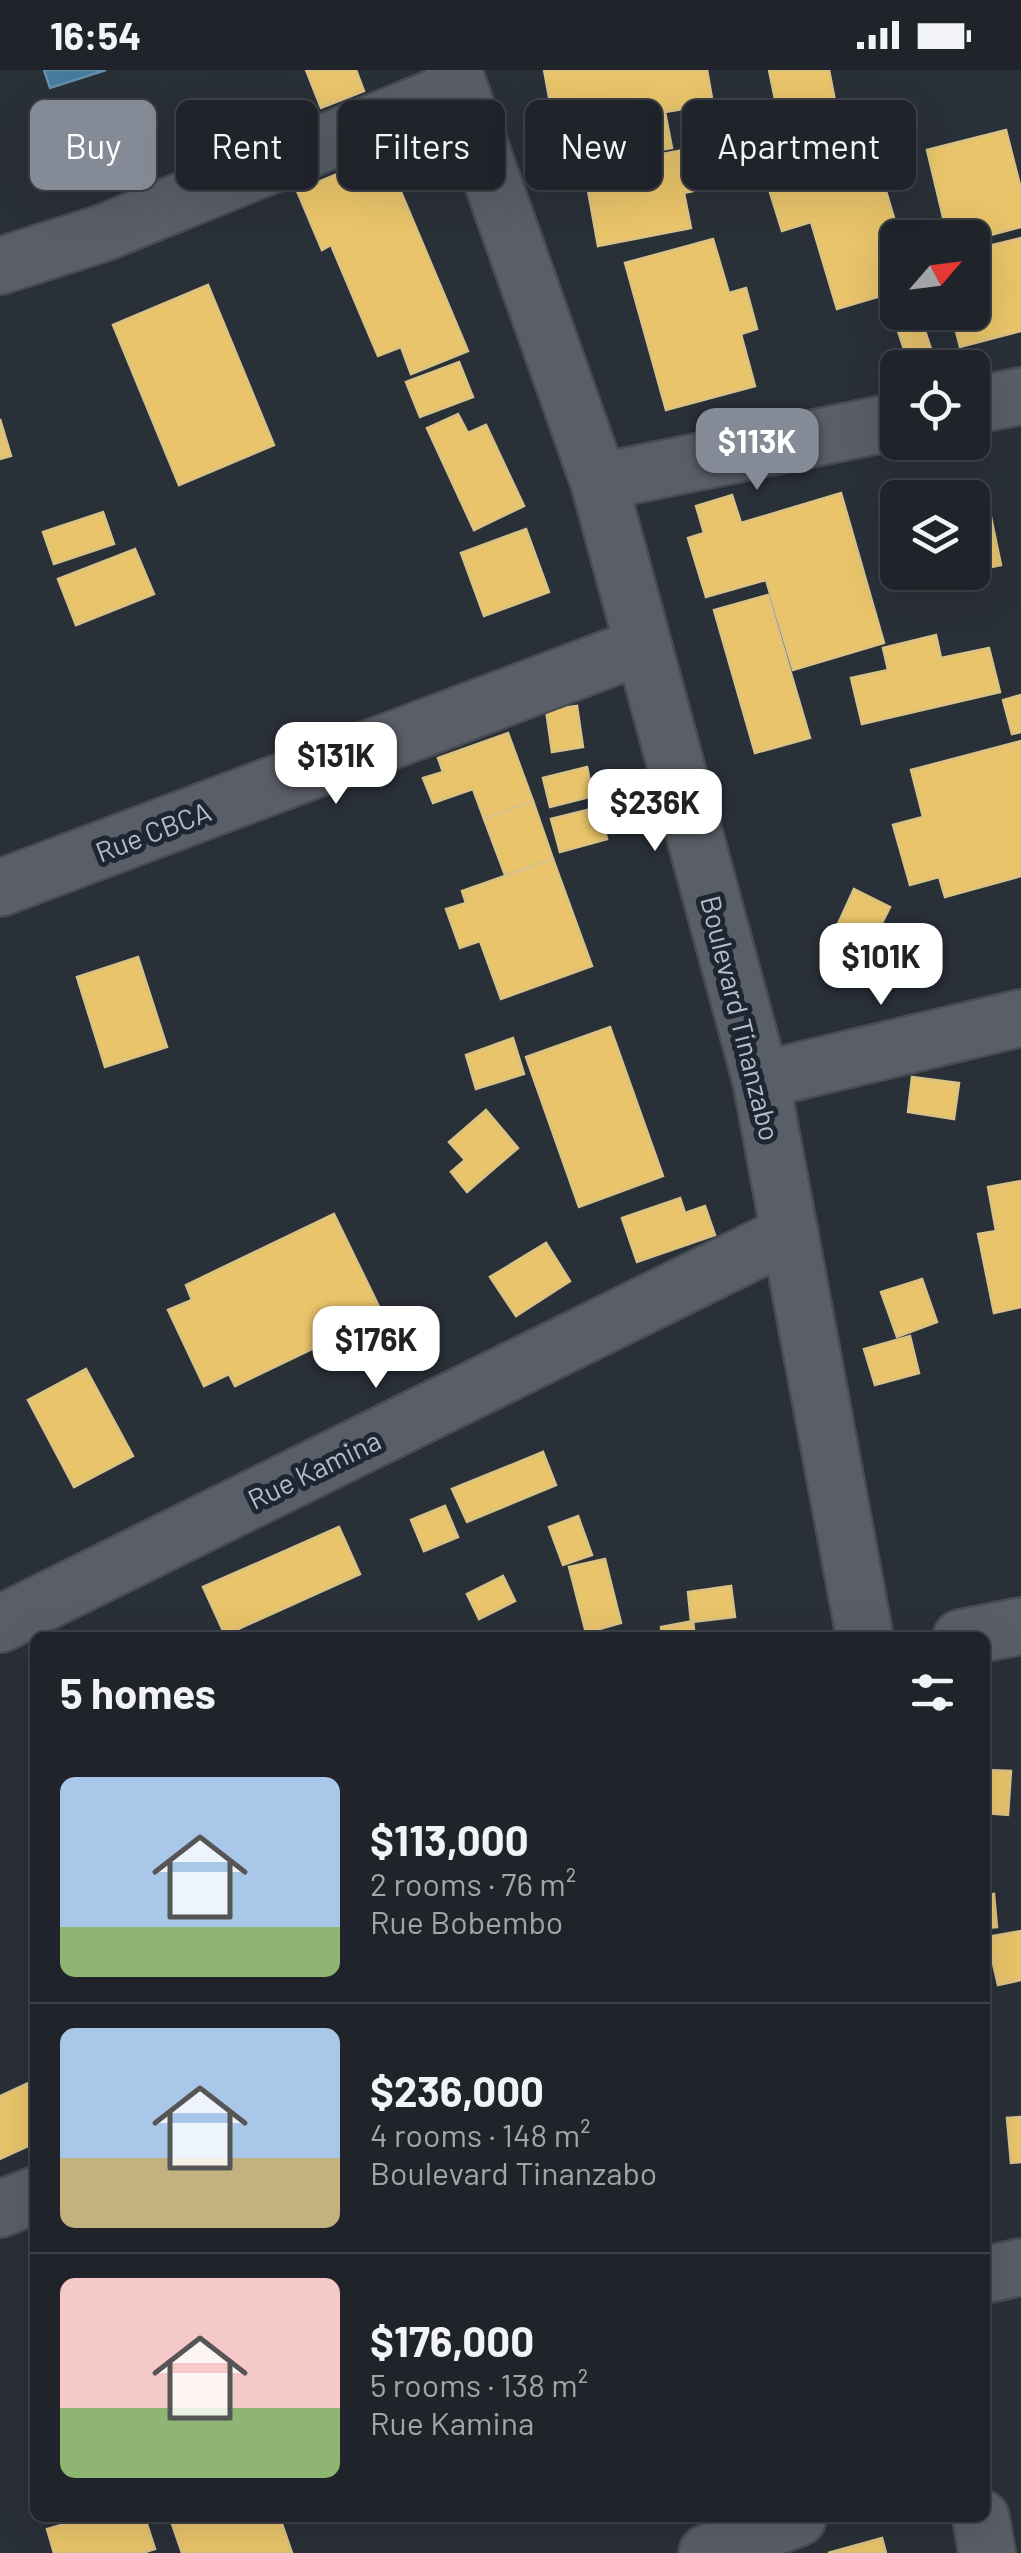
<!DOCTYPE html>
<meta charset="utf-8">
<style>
body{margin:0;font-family:Barlow,sans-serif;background:#2d3036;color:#f1f3f6;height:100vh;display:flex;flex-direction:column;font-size:38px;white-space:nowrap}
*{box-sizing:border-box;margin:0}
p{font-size:32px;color:#a2a4a8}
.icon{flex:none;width:55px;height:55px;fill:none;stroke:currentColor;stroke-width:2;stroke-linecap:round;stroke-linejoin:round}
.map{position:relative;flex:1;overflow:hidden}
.details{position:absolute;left:30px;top:1562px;width:960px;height:890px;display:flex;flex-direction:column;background:#20242a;border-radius:15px;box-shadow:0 10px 40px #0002,0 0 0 2px #3d4147}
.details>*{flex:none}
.banner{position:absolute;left:30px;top:30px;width:962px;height:90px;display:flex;gap:20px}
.needle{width:65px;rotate:62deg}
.fabs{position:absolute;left:880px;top:150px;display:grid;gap:20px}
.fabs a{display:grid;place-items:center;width:110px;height:110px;border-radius:15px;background:#20242a;box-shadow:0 10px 40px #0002,0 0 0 2px #3d4147;font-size:50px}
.price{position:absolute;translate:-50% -85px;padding:0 22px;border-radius:20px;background:#fff;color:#222;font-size:32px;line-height:65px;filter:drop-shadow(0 2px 5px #0008)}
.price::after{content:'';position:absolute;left:50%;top:60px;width:30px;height:22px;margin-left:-15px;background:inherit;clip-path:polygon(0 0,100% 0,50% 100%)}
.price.selected{background:#848b96;color:#fff}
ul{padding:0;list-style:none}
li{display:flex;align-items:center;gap:30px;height:250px;padding:0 30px}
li+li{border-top:2px solid #3d4147}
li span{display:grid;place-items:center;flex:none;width:280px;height:200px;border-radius:15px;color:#555}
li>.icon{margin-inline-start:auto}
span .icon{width:120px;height:120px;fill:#fffc;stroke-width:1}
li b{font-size:42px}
h2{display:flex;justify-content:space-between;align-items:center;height:120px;padding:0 30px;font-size:42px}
.pill{padding:0 35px;border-radius:15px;background:#20242a;box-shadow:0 10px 40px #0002,0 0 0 2px #3d4147;font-size:35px;line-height:90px}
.pill.selected{background:#848b96;color:#fff}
.status{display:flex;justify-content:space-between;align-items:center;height:70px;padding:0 50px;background:#20242a;direction:ltr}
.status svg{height:28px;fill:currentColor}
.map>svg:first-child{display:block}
</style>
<div class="status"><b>16:54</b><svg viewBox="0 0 49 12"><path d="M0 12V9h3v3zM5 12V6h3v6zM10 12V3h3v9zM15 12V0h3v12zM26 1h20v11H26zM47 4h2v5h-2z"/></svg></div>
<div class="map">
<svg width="1021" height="2483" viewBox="0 0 1021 2483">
<rect width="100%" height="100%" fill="#2a3038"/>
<g fill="#e9c46a" stroke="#d9c286" stroke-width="2.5">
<polygon points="306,0 356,0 364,21 321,38"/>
<polygon points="544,0 707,0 713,34 665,42 672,78 562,97"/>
<polygon points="769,0 829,0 839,51 782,63"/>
<polygon points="1006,60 1021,119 1021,157 972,170 948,168 927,80"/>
<polygon points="871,71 900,168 898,208 895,209 898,221 837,239 811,152 782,161 764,103"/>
<polygon points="700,77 707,118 684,123 691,158 598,176 587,115 654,102 651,86"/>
<polygon points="385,84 468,281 411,304 401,277 378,286 331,175 322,180 297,121"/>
<polygon points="1021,168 1021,261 960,277 951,242 972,242 972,180"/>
<polygon points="713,169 729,223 746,218 757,259 741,264 755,316 666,340 625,193"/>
<polygon points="208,215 274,375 179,415 113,255"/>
<polygon points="922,252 934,288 910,297 898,261"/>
<polygon points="459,292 473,327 420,347 406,312"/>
<polygon points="458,344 468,363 486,355 524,436 474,460 427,358"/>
<polygon points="0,349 11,386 0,389"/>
<polygon points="841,423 884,573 793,600 766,510 706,527 688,468 704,463 696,436 732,425 741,453"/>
<polygon points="987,428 1001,495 972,501 972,431"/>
<polygon points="103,442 114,474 54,494 43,462"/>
<polygon points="526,459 549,522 484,546 461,483"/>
<polygon points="135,479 154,524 76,555 58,509"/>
<polygon points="768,525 810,668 755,683 714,540"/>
<polygon points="936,565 941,588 989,578 1000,622 862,654 851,608 888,600 883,578"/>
<polygon points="1021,625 1021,662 1012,664 1003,630"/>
<polygon points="577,636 583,677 552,682 546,640"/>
<polygon points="508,663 533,731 484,749 473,719 433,733 423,708 443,702 438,688"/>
<polygon points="1021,671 1021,806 945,827 939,807 910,815 893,755 923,747 911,700"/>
<polygon points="587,697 593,726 550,737 543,708"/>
<polygon points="533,731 553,789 505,805 484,749"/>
<polygon points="599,737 607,769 560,782 551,749"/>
<polygon points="553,789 592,896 501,929 480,871 460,878 446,839 466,833 462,821"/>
<polygon points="854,819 890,837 873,871 838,854"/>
<polygon points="138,887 167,977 105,997 77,907"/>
<polygon points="610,957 663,1106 579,1137 526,987"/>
<polygon points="513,968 524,1004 476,1019 466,985"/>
<polygon points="912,1007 959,1013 954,1049 908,1042"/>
<polygon points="486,1040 518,1078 467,1122 451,1102 465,1090 449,1072"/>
<polygon points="1021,1111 1021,1237 994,1243 978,1164 996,1161 988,1117"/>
<polygon points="680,1128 685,1143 705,1136 715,1165 637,1192 622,1148"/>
<polygon points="334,1144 383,1245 235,1316 229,1304 204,1316 168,1240 192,1230 186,1215"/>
<polygon points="546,1173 570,1211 516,1246 490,1207"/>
<polygon points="922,1209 937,1252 897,1267 881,1222"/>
<polygon points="910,1266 919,1303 875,1315 864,1279"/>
<polygon points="86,1299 133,1386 74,1417 28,1330"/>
<polygon points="543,1382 556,1415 467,1452 452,1419"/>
<polygon points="445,1436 458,1467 424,1481 411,1450"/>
<polygon points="578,1446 592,1485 563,1495 549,1457"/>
<polygon points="339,1457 360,1504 225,1565 203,1517"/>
<polygon points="605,1489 621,1553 586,1563 569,1497"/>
<polygon points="503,1506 515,1531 479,1549 467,1524"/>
<polygon points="731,1516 735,1547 691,1552 688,1522"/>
<polygon points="693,1551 695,1568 662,1568 661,1557"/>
<polygon points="985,1700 1011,1701 1008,1745 985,1743"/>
<polygon points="994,1824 997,1857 985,1858 985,1825"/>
<polygon points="1021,1861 1021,1910 998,1915 987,1867"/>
<polygon points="35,2010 35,2073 0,2089 0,2026"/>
<polygon points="1021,2047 1021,2092 1011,2093 1007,2048"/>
<polygon points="85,2448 145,2448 155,2479 142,2483 54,2483 47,2459"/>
<polygon points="170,2448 280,2448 292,2483 182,2483"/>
<polygon points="882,2468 886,2483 828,2483"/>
</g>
<polygon fill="#457b9d" stroke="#668eaa" stroke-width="2.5" points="44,0 106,0 50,18"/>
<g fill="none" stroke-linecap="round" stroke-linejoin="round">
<defs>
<g id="minor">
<polyline points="0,196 103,163 459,18"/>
<polyline points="972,336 1021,326"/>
<polyline points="599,412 898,351"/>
<polyline points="0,818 642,576"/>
<polyline points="761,1010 1021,948"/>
<polyline points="0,1554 790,1163"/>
<polyline points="961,1568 1021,1556"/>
<polyline points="0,2139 35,2125"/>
<polyline points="985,2205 1021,2197"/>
<polyline points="707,2483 798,2448"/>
</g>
<g id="tertiary">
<polyline points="453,0 599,412 761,1010 865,1568"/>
<polyline points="981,2448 987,2483"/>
</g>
</defs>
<use href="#minor" stroke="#484c53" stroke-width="60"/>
<use href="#tertiary" stroke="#484c53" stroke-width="60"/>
<use href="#minor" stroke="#5a5e66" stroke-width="55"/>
<use href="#tertiary" stroke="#5a5e66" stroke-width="55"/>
</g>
<g text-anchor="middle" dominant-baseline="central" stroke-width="10" stroke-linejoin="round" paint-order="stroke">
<g font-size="28" fill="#b4bcc9" stroke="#1d2633">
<text transform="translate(153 761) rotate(-21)">Rue CBCA</text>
<text transform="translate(741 948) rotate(76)">Boulevard Tinanzabo</text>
<text transform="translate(314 1399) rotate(-26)">Rue Kamina</text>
</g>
</g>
</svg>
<div class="fabs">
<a><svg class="needle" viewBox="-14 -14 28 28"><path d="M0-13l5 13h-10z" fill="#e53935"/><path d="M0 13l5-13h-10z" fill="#a2a4a8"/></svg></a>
<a><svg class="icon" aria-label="locate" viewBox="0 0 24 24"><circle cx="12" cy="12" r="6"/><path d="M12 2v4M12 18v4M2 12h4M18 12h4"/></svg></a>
<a><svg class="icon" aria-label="layers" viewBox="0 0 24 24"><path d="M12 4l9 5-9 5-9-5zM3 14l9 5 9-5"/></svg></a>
</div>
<b class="price selected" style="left:757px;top:423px">$113K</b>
<b class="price" style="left:336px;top:737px">$131K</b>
<b class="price" style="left:655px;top:784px">$236K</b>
<b class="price" style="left:881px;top:938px">$101K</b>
<b class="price" style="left:376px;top:1321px">$176K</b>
<div class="banner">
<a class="pill selected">Buy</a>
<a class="pill">Rent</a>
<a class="pill">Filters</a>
<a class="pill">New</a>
<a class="pill">Apartment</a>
</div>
<section class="details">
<h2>5 homes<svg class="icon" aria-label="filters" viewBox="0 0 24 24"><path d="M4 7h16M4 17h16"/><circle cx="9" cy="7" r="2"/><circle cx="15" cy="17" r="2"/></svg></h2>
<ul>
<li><span style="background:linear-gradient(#a9c7e8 75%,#8fb573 0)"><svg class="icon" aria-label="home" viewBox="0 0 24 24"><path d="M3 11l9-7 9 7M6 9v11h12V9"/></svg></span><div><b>$113,000</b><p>2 rooms · 76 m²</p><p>Rue Bobembo</p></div></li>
<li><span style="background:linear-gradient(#a9c7e8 65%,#c2b280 0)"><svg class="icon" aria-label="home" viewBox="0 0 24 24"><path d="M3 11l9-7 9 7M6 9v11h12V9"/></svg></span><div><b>$236,000</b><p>4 rooms · 148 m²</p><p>Boulevard Tinanzabo</p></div></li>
<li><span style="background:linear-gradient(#f6c9c9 65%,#8fb573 0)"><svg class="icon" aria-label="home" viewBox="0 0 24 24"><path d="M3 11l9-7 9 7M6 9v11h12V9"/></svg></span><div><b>$176,000</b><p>5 rooms · 138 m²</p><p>Rue Kamina</p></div></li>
</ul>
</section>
</div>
